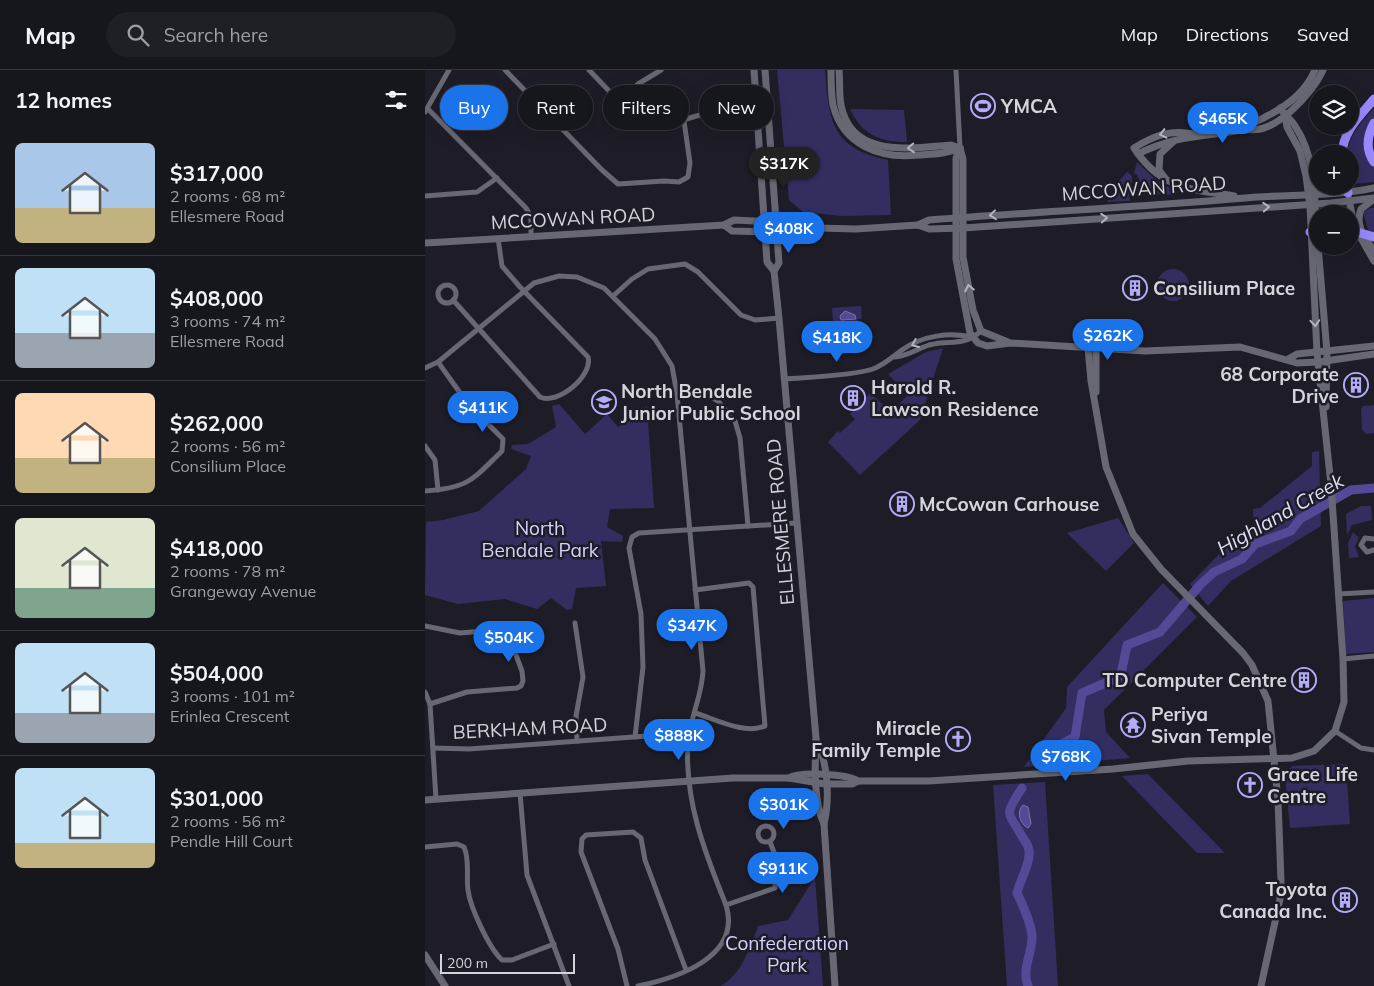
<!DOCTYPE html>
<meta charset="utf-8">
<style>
body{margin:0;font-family:Mulish,sans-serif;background:#1f1f26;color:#f1f3f6;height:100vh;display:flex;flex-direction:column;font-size:19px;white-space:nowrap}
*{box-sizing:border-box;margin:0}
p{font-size:16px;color:#9e9fa4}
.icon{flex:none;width:28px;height:28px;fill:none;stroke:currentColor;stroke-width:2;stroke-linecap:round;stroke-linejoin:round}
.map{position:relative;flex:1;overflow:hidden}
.drawer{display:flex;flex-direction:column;background:#16161d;width:425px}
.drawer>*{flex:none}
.banner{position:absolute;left:15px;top:15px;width:475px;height:45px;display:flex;gap:10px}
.tools{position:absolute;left:884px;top:15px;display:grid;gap:10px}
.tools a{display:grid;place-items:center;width:50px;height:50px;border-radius:50%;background:#16161d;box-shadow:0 5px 20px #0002,0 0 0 1px #35353b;font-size:25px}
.scale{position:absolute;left:15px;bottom:12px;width:135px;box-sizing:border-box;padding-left:5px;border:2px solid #d4d4db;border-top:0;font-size:14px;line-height:18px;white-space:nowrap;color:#d4d4db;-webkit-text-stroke:4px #1e1d27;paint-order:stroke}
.price{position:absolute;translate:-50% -42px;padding:0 11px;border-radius:18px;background:#1a73e8;color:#fff;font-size:16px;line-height:32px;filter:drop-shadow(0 1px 2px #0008)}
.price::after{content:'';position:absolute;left:50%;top:30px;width:15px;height:11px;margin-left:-8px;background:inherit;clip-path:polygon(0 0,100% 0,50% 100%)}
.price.active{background:#222;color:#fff}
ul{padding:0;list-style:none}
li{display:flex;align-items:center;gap:15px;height:125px;padding:0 15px}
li+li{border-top:1px solid #35353b}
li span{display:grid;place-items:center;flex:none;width:140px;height:100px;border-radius:8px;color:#555}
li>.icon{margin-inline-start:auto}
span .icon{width:60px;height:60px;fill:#fffc;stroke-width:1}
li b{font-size:21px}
h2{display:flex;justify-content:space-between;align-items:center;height:60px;padding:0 15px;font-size:21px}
.pill{padding:0 18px;border-radius:22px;background:#16161d;box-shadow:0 5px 20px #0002,0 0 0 1px #35353b;font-size:18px;line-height:45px}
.pill.active{background:#1a73e8;color:#fff}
header{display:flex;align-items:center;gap:30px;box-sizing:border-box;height:70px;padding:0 25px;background:#16161d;border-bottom:1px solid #35353b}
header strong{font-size:24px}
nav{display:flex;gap:28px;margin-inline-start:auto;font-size:18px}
.search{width:350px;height:45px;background:#1f1f26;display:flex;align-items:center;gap:12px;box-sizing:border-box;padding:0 18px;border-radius:28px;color:#9e9fa4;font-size:19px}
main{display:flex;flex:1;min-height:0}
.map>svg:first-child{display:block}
</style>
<header>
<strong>Map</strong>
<div class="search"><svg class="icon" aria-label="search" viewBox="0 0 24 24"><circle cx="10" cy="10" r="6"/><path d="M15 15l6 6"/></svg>Search here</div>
<nav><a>Map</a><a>Directions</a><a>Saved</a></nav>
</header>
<main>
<section class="drawer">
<h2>12 homes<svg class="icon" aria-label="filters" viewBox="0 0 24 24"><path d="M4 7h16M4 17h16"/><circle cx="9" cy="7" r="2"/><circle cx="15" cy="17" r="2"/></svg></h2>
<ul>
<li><span style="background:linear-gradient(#a9c7e8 65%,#c2b280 0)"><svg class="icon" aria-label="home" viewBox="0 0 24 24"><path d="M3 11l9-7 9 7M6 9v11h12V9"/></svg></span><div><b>$317,000</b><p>2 rooms · 68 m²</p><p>Ellesmere Road</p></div></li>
<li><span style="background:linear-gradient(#bfe0f5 65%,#9aa5b1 0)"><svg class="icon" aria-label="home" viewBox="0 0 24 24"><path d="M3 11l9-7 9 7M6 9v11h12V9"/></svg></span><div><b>$408,000</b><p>3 rooms · 74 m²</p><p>Ellesmere Road</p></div></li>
<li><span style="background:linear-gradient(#ffd9b3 65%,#c2b280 0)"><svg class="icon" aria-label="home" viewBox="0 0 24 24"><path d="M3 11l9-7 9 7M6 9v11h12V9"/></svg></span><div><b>$262,000</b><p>2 rooms · 56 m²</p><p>Consilium Place</p></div></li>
<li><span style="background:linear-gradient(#dfe7d0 70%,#7fa58c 0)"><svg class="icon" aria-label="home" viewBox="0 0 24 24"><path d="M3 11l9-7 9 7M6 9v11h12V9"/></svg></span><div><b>$418,000</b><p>2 rooms · 78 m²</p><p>Grangeway Avenue</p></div></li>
<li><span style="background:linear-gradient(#bfe0f5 70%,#9aa5b1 0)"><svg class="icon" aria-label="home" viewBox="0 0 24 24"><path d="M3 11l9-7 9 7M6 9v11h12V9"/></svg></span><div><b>$504,000</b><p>3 rooms · 101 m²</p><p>Erinlea Crescent</p></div></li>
<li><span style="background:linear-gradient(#bfe0f5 75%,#c2b280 0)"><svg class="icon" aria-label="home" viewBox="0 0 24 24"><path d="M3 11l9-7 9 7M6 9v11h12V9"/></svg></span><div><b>$301,000</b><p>2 rooms · 56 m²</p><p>Pendle Hill Court</p></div></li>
</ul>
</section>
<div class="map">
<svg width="949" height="916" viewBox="0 0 949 916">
<rect width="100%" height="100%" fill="#1e1d27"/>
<g fill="#342d5f">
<path d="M352,0H400C404,51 406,78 463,90L466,145L417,146L378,142L364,130Z"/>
<path d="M949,38V49L942,61L949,96V112L929,114L925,84H922C925,64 936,52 949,38Z"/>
<path d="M425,39L479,40L482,72C455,72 437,65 425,39Z"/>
<polygon points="712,92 730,109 750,121 748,125 704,123 705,131 682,132 693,112 702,102 707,106 707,112 704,118 718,118 712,105 709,103"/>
<polygon points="945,138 949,138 949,163 943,160 938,142"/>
<circle cx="748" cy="215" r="16"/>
<polygon points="436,236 437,249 433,249 434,256 441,262 433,268 409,269 407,238"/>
<polygon points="518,278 495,350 435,405 403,372 413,361 415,363 430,349 425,344 445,323 466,342 483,325 463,304 501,282"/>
<polygon points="134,334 160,364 182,344 193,357 222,336 229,438 185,439 182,457 198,466 197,472 176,471 181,516 151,518 147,539 142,540 126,528 112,539 80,529 33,534 0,525 1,452 18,450 54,441 101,399 106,386 86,379 87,375 103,374 131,357 127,336"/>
<polygon points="949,335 949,363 941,364 937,360 936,339 938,336"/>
<polygon points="894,381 896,456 806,511 783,536 765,514 799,479 829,456 828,439 835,438 887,396 887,382"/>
<polygon points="936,436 946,436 947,450 927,455 922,465 921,444"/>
<polygon points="693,448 709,473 681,501 642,463"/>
<polygon points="928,462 934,468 930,476 934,487 924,488 923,473"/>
<polygon points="738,513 772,547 679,640 681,662 705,688 599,697 641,638 642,617"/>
<polygon points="949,528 949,582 921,584 918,531"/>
<polygon points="921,694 925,754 865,758 860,706 867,696"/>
<polygon points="723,704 800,783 772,783 697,706"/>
<polygon points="620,712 633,916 582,916 568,715"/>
<path d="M390,807L398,916H295C316,906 326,876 333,856L363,850Z"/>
</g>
<g fill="#544997" stroke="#7a73ab">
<polygon points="420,241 430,245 431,249 416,250 415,246"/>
<path d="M598,735L603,737L606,754L603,758C595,754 591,742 598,735Z"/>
</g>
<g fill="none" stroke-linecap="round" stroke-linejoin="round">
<g stroke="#544997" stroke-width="9">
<polyline points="613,694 620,682 650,667 657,623 692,608 696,604 702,575 735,562 775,515 789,502 817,489 830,474 866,461 875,449 926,420 949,418"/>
<path d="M597,718C578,747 583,741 598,768C601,772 604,777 604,782C605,795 595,810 592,823C598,836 605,850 607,865C608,883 596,898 603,916"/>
</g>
<g stroke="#686874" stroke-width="5">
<polyline points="80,0 177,100 193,114 239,111 254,112 263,107 265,93 259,51"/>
<polyline points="164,0 210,48 225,56 241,55 309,35 342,33"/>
<polyline points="531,0 535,78"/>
<polyline points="195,32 213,14 236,0"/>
<polyline points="3,39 101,138 106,147 106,166"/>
<polyline points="0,42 24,0"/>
<polyline points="0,126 52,122 72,108"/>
<circle cx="22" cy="224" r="9"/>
<polyline points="188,226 207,209 223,199 260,194 273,202 316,245 330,250 354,248"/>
<path d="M28,230L115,327C133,335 168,306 163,287L95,217L77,196L73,168"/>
<path d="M470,287C483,286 492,279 504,275C526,269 536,278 556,261"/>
<path d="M0,298L13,292L109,213L134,206L152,207L179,218L230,269L247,296L252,324L278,601C277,626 265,648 263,672C259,730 280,783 301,835C317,887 252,908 213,916"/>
<path d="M359,309C382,307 427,306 448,299C460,294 467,287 477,280C496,266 526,261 548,268"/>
<polyline points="252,324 273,322 283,325 293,331 310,351 315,368 323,456"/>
<polyline points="0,376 10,390 13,420"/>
<path d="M0,421C44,418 47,410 77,381L78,369L43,334L13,292"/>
<polyline points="949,469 940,468 936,475 942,482 949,480"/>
<path d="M270,520L324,513L328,517L340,656C320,665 290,649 270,643"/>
<polyline points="913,524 949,522"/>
<polyline points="150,553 158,607 151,646 152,671"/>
<polyline points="0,556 35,563 81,559 97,601 98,611 96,616 92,618 42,622 5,634"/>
<polyline points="918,589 949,586"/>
<polyline points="0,622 5,634 11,729"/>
<polyline points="910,661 936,678 949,680"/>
<polyline points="210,667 218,597 216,544 204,478 207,467 214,463 371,453"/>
<polyline points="8,678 44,679 222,666 237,666 263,672"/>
<polyline points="95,723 102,805 144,916"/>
<circle cx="341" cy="764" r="8"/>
<path d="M0,777L32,774L39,777C45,790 41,806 43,820C45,837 64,878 77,890H87L129,874"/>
<polyline points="301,835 350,818 352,790 345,772"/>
<polyline points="202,916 193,879 156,782 157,769 161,765 208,762 216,768 220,790 261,900"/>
</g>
<g stroke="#686874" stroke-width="7">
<path d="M329,0L342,192L349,201L354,248L391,668C390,693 388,731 399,754"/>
<polyline points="340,0 354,193 349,201"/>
<path d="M406,0C406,11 406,24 408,35C418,76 456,89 493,85C508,84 522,84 535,78"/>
<path d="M414,0C415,11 414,24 416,35C426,89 486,78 526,75L535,78"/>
<path d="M855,38C859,45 866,49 870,56C893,90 889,134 892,173"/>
<path d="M822,59C828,51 834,51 842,46C862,36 881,21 890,0"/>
<path d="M768,64C746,59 728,66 709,78C736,119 764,119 809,126"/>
<polyline points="535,78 531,88 531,189 545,263 553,273 562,276 585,273 720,281 815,277 872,293 893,292 949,284"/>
<polyline points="535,78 538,89 538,187 548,240 556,261 583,272"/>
<path d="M713,84C752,64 782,67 822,59C849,66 889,22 898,0"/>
<polyline points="740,108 734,100 735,84 748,72"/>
<polyline points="924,129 929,156 949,191"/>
<path d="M949,129L936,139C930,155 939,168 949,180"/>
<polyline points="299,155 307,161 384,163 392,158"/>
<path d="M493,155L504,150C609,142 715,137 820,128C863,124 906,127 949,118"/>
<polyline points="0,173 299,155 309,150 384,154 392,158 431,159 493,155 504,159 538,158 906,133 949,128"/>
<polyline points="893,176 902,282 901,337"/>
<polyline points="663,278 666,311 681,397 708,464 736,499 818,583 827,595 843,631 853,730 856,811 855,829 836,916"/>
<polyline points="863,289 872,284 949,276"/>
<polyline points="671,322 671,279"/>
<path d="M391,670C403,692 405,729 399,754L410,916"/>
<path d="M364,708C374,701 423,704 433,711"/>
<polyline points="0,730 308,708 364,708 400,714 427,714 433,711 504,711 688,699 763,691 867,688 889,681 910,661 919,632 918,589 906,415 892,283 885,136 881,106 875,81 862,57 860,46"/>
<polyline points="0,885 20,916"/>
</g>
<g stroke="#9889fc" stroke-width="9">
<path d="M949,53C942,66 940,79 949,92"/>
<path d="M917,84C918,61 935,46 949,29"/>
<polyline points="922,116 923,123"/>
<polyline points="925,160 949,167"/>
<polyline points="885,162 892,163"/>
</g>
</g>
<defs><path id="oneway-chevron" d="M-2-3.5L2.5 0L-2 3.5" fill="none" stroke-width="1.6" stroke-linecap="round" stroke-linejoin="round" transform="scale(1.25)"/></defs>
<g stroke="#b4b4bc">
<use href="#oneway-chevron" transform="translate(738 64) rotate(167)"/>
<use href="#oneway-chevron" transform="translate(486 78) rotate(176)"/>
<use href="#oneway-chevron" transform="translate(841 137) rotate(-4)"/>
<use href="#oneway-chevron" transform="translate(568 145) rotate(174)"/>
<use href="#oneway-chevron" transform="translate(679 148) rotate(-4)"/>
<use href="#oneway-chevron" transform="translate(544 218) rotate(-101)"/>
<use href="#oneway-chevron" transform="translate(890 253) rotate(86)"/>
<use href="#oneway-chevron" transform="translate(490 274) rotate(157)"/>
</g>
<defs>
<symbol id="stadium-ring" viewBox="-11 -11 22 22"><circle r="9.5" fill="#1e1d27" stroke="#b3adf9" stroke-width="1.5"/><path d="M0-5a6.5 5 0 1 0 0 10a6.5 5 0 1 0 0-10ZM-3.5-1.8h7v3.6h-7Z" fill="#b3adf9"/></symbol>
<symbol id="building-ring" viewBox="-11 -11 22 22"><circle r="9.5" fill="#1e1d27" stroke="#b3adf9" stroke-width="1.5"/><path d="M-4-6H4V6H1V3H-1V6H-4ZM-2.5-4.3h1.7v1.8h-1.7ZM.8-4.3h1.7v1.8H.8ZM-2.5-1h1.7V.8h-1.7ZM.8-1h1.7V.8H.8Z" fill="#b3adf9"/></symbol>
<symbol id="school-ring" viewBox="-11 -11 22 22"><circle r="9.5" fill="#1e1d27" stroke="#b3adf9" stroke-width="1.5"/><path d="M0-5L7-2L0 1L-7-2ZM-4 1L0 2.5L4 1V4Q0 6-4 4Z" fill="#b3adf9"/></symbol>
<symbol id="temple-ring" viewBox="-11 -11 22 22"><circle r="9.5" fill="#1e1d27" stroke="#b3adf9" stroke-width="1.5"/><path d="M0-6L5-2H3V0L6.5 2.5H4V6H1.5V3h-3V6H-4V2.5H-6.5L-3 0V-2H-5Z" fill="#b3adf9"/></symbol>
<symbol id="church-ring" viewBox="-11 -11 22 22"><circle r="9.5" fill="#1e1d27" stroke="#b3adf9" stroke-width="1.5"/><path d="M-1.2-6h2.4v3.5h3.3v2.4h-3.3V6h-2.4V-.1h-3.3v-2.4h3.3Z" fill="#b3adf9"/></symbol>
</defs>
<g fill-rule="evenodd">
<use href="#stadium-ring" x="544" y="22" width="28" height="28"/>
<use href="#building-ring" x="696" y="204" width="28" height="28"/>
<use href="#building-ring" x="917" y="301" width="28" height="28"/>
<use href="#building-ring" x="414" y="314" width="28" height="28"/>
<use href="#school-ring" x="165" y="318" width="28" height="28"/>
<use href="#building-ring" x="463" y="420" width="28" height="28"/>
<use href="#building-ring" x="865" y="596" width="28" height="28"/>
<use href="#temple-ring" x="694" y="641" width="28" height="28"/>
<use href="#church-ring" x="519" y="655" width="28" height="28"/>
<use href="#church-ring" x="811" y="701" width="28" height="28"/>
<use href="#building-ring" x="906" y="816" width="28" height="28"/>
</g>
<g text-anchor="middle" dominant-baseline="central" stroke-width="5" stroke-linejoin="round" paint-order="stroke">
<g font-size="19" font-weight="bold" fill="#d4d4db" stroke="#1e1d27" text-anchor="start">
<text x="576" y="36">YMCA</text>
<text x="728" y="218">Consilium Place</text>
<text x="914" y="304" text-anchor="end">68 Corporate<tspan x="914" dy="22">Drive</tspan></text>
<text x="446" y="317">Harold R.<tspan x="446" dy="22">Lawson Residence</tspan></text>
<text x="196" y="321">North Bendale<tspan x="196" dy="22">Junior Public School</tspan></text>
<text x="494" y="434">McCowan Carhouse</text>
<text x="862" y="610" text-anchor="end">TD Computer Centre</text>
<text x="726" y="644">Periya<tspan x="726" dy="22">Sivan Temple</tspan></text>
<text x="516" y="658" text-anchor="end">Miracle<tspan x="516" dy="22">Family Temple</tspan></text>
<text x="842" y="704">Grace Life<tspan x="842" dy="22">Centre</tspan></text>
<text x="902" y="819" text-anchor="end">Toyota<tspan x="902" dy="22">Canada Inc.</tspan></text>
</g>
<g font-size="19" fill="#d4d4db" stroke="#1e1d27">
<text transform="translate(719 118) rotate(-4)">MCCOWAN ROAD</text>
<text transform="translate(148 148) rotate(-3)">MCCOWAN ROAD</text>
<text transform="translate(355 452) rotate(-95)">ELLESMERE ROAD</text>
<text transform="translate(105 658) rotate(-3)">BERKHAM ROAD</text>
</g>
<g font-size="19" fill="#d4d2ff" stroke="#1e1d27">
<text x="115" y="458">North<tspan x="115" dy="22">Bendale Park</tspan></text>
<text x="362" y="873">Confederation<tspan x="362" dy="22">Park</tspan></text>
</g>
<g font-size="20" font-style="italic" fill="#dfdff5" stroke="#1e1d27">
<text transform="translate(855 444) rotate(-30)">Highland Creek</text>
</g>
</g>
</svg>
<div class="tools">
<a><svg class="icon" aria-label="layers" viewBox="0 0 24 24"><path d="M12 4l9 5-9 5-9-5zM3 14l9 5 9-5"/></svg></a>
<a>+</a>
<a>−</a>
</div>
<div class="scale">200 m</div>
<b class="price" style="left:798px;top:74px">$465K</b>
<b class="price active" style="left:359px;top:119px">$317K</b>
<b class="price" style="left:364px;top:184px">$408K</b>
<b class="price" style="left:683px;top:291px">$262K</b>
<b class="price" style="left:412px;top:293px">$418K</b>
<b class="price" style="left:58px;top:363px">$411K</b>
<b class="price" style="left:267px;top:581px">$347K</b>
<b class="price" style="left:84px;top:593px">$504K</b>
<b class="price" style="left:254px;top:691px">$888K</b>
<b class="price" style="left:641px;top:712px">$768K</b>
<b class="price" style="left:359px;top:760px">$301K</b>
<b class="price" style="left:358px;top:824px">$911K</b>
<div class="banner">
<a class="pill active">Buy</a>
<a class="pill">Rent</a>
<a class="pill">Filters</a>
<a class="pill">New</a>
</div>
</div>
</main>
